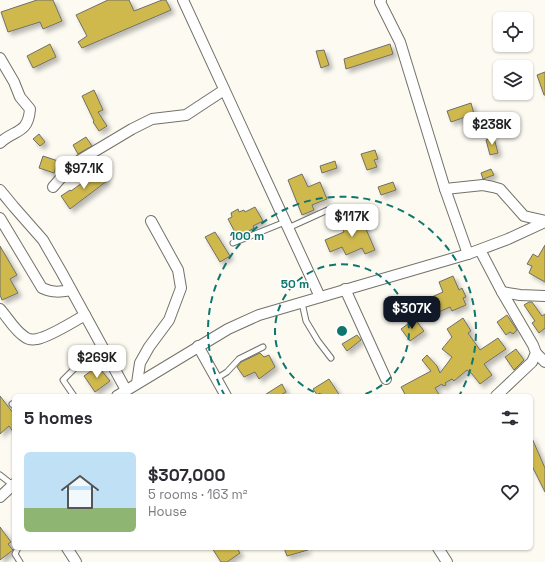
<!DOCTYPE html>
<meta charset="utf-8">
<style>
body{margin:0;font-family:"Space Grotesk",sans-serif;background:#f7f7f7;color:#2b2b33;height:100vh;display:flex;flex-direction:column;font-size:15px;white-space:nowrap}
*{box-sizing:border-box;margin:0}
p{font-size:13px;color:#7c7c81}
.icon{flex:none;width:22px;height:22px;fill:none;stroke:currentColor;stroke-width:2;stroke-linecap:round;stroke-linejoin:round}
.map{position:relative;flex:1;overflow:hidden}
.side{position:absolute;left:12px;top:394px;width:521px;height:156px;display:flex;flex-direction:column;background:#fff;border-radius:6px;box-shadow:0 1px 3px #0004}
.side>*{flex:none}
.fabs{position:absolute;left:493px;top:12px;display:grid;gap:8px}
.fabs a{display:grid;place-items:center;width:40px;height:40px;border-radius:6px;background:#fff;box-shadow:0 1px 3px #0004;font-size:20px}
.price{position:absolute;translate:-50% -34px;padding:0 9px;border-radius:8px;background:#fff;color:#222;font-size:13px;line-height:26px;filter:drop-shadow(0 1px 2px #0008)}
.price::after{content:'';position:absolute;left:50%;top:24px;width:12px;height:9px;margin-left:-6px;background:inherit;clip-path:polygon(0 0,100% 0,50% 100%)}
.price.active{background:#111827;color:#fff}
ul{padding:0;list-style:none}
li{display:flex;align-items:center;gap:12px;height:100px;padding:0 12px}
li+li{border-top:1px solid #e1e1e2}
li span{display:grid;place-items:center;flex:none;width:112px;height:80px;border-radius:6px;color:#555}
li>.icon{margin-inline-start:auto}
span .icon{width:48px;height:48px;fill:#fffc;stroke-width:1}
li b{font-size:17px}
h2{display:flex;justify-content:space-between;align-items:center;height:48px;padding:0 12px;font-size:17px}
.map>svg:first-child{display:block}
</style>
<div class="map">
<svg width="545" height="562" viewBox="0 0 545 562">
<defs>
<filter id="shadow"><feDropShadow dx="3.5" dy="3.5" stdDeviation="2" flood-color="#0004"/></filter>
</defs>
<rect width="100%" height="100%" fill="#fcfaf1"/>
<g fill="#cfb94d" stroke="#716f67" filter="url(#shadow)">
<polygon points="37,0 53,0 62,21 43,29 40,22 8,32 1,12"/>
<polygon points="108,0 129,0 134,11 162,0 166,0 171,10 82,48 78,42 87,36 76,15"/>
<polygon points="50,44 56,57 33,68 27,56"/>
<polygon points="390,44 393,54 346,69 344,59"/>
<polygon points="324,50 329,65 321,68 316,51"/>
<polygon points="545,72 545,95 544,95 537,75"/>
<polygon points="94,90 103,110 98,112 107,126 99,131 93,122 94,121 82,96"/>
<polygon points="471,103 474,114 451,122 447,111"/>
<polygon points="39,134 45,142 40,146 33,139"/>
<polygon points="86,137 92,146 78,154 73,145"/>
<polygon points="494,138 498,153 490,155 486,140"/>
<polygon points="375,150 378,159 374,160 377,167 367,170 361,154"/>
<polygon points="43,156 58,161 54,173 39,168"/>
<polygon points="335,161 337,168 322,173 320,166"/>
<polygon points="491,169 494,175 483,179 481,173"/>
<polygon points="100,170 107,181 70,209 61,196 70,190 71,191"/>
<polygon points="302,174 308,187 320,182 327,199 312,205 314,210 302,215 288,180"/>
<polygon points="393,182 396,190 381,195 378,187"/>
<polygon points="255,207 263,221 253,226 254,228 242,235 239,232 236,234 228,219 232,217 231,213 238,209 239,212 244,210 245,212"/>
<polygon points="360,215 375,250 365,254 362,248 346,255 342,247 330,252 325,240 344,232 340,223"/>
<polygon points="215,232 230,256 220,262 205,237"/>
<polygon points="545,245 545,282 529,273 532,266 527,264 533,254 538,257"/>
<polygon points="0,246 17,275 10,279 18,293 2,300 0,295"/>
<polygon points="453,276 459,290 462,288 466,297 463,298 466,305 452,311 450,307 432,315 425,300 443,292 439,282"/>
<polygon points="529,302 532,302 542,316 545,314 545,328 539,333 532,323 535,321 524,305"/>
<polygon points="507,315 517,330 513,334 510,332 506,335 497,322"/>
<polygon points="463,318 471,331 468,333 480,350 498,338 506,349 484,364 492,375 480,384 472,374 467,370 454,381 452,379 445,383 446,385 443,386 442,384 435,388 440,396 406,396 401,387 431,371 422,360 427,355 437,366 440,373 452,357 442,349 452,337 447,329"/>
<polygon points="415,319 424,331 410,341 401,329"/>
<polygon points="357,335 361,340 347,351 342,344"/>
<polygon points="516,349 524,360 514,370 505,357"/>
<polygon points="260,353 264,357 269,355 275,367 259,379 255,372 244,377 237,367 241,362"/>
<polygon points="98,366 110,381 95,392 84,376"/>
<polygon points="329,379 340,396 318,396 313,389"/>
<polygon points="282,384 286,392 279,396 263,396"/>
<polygon points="0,396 14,414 14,433 9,426 0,434"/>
<polygon points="531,436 545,468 545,492 531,464"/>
<polygon points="0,527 11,542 8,544 13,550 0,560"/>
<polygon points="212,548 237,548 240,553 227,562 221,562"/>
<polygon points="284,548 307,548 308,550 287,556"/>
</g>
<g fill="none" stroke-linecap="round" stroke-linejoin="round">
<defs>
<g id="lane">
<polyline points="288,228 332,208"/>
<polyline points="233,243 285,222"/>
<polyline points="302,303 306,321 318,341 331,358"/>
<polyline points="216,379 227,372 239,359 263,347"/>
<polyline points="74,396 63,380 83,360"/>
<polyline points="12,404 14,406"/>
<polyline points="0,475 14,486"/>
<polyline points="18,548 15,554 20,562"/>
</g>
<g id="street">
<polyline points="183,0 320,297"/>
<polyline points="381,0 380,2 400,42 445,189 468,254"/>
<path d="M0,58L14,82L20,97L30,109C28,135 14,129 0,143"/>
<polyline points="53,187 66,172 80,160 132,129 152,119 186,115 224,90"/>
<polyline points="445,189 483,185 493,187 500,189 524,216 545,221"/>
<polyline points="0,190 14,207 43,240 62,273 126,390"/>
<path d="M0,218L42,288C53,293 60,292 71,290"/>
<polyline points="480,250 502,292 533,345 536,353 532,362 496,396"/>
<polyline points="345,289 386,379"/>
<polyline points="502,292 520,295 545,296"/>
<path d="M0,309C8,318 15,331 25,337C29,340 33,340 37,339C49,337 73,322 85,315"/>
<polyline points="198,346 226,396"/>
<polyline points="536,353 545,362"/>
<polyline points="137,383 140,363 149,347 169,320 181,288 178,270 151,221"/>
<polyline points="117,396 228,329 259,315 468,254 508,239 545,222"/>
<polyline points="0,497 14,484"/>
<polyline points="67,548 76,562"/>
<polyline points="438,548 447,562"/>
</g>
</defs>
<use href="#lane" stroke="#73726a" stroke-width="7"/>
<use href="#street" stroke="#73726a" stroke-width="12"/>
<use href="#lane" stroke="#fff" stroke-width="5"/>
<use href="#street" stroke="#fff" stroke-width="10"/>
</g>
<g fill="none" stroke="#0f766e" stroke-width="2" stroke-dasharray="7 5">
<path d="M325 396A67 67 0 1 1 359 396"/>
<path d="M225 396A134 134 0 1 1 459 396"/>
</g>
<circle cx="342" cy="331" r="6" fill="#0f766e" stroke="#fff" stroke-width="2"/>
<g font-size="12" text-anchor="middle" font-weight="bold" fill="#0f766e" stroke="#fff" stroke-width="3" stroke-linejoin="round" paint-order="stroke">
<text x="247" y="240">100 m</text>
<text x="295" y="288">50 m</text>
</g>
</svg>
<div class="fabs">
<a><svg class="icon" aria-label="locate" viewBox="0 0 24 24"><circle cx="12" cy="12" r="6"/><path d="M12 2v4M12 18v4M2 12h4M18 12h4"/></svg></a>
<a><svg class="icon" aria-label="layers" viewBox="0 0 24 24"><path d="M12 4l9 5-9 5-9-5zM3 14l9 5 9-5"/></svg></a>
</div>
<b class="price" style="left:492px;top:146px">$238K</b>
<b class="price" style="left:84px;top:190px">$97.1K</b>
<b class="price" style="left:352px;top:238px">$117K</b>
<b class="price active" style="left:412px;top:330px">$307K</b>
<b class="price" style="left:97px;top:379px">$269K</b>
<section class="side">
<h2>5 homes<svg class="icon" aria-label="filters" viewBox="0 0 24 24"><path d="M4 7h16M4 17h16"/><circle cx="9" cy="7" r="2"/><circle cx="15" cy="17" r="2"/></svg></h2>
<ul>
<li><span style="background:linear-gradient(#bfe0f5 70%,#8fb573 0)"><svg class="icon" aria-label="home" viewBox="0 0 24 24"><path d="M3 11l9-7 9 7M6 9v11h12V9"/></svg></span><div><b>$307,000</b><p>5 rooms · 163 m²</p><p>House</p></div><svg class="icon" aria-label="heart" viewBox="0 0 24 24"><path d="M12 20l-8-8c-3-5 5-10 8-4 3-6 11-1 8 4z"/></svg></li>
</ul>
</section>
</div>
